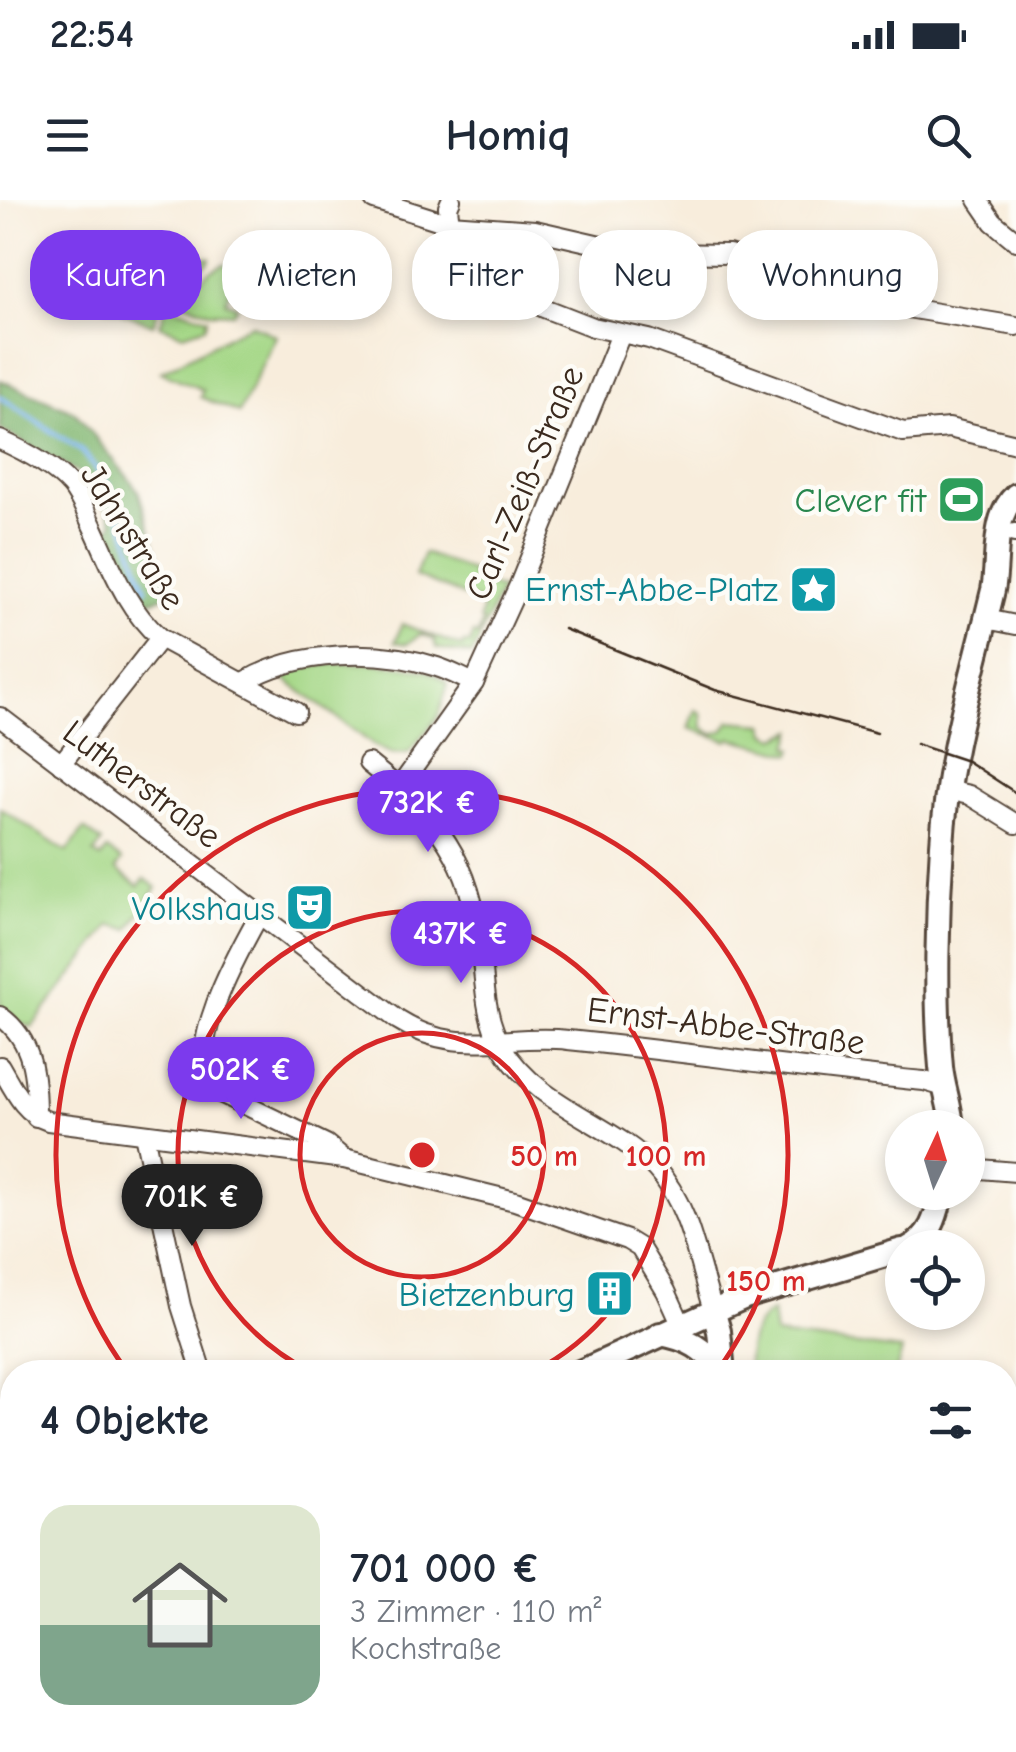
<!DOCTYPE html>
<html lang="de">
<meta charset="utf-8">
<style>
body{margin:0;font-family:"Comic Neue",sans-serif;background:#f6f6f7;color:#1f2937;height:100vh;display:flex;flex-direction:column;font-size:38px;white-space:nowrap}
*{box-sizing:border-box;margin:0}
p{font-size:32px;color:#747a83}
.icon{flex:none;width:55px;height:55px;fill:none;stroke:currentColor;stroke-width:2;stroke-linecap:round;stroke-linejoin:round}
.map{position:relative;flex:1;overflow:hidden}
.side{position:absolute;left:0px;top:1160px;width:1018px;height:392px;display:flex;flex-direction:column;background:#fff;border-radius:40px 40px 0 0;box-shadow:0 5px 15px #0003}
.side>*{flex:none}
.guide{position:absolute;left:30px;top:30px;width:958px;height:90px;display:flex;gap:20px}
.needle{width:65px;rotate:4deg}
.controls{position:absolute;left:885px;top:910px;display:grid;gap:20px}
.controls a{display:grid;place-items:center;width:100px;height:100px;border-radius:50%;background:#fff;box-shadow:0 5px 15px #0003;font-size:50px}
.price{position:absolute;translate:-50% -85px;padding:0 22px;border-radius:35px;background:#7c3aed;color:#fff;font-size:32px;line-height:65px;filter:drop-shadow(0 2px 5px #0008)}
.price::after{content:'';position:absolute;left:50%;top:60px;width:30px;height:22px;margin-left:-15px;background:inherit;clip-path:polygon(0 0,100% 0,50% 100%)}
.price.current{background:#222;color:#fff}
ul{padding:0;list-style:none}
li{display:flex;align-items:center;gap:30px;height:250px;padding:0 40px}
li+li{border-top:2px solid #e0e1e3}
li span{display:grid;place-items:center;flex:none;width:280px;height:200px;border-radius:30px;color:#555}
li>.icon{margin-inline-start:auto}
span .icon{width:120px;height:120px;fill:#fffc;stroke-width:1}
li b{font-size:42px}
h2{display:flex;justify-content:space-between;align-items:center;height:120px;padding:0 40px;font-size:42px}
.chip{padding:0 35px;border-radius:40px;background:#fff;box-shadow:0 5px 15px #0003;font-size:35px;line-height:90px}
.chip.current{background:#7c3aed;color:#fff}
.status{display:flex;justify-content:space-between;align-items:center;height:70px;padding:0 50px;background:#fff;direction:ltr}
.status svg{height:28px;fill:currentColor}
header{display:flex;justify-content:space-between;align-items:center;height:130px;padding:0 40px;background:#fff;font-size:45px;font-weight:700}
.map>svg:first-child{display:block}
</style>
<div class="status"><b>22:54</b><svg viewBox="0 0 49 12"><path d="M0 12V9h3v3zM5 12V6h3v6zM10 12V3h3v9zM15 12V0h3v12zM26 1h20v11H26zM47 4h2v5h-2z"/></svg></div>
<header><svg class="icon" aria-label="menu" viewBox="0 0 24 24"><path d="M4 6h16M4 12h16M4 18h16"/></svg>Homiq<svg class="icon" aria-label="search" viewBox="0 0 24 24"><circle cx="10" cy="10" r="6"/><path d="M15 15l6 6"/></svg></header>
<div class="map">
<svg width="1016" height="1552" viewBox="0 0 1016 1552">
<rect width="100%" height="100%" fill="#fdfcf7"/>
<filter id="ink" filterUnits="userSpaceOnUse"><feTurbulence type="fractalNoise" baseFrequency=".01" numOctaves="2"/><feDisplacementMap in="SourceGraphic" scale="20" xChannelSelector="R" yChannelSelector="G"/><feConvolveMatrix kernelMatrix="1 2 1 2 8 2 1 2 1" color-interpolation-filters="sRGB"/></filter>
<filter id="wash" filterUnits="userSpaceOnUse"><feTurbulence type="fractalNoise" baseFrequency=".0048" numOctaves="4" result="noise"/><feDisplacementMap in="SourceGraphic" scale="40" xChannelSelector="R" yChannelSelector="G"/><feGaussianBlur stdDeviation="2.25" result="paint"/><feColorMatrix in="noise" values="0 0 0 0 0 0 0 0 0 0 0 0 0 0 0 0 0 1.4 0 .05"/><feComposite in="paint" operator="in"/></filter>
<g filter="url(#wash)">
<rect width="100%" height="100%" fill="#f8eddc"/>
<g fill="#a4d786" stroke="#708052" stroke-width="2.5">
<polygon points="137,46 210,58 209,61 163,96 103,74 122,49"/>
<polygon points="223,64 239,65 226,101 237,106 233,113 210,112 175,100 210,71"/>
<polygon points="97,79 161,103 153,124 89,101 87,88"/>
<polygon points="167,105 208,118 205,127 183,134 160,125"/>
<polygon points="251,124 276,136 239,213 200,197 203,190 161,172"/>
<polygon points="424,353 474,372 472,378 501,389 472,455 436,448 434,439 421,434 407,444 395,442 402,424 462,447 464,443 470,444 473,434 478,435 483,421 480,419 483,408 479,406 480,402 415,376"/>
<path d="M369,463C393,466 432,465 448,484L438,517L408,553L392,554L375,546L279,475L280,472L330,464Z"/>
<polygon points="696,510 702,513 703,527 712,534 723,531 730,521 764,524 767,533 777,538 794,530 789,547 794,548 792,554 730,538 728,541 689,528"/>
<polygon points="0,608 67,652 84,629 102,642 94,654 101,658 107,650 122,660 116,669 138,686 145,679 157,688 129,729 111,725 32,827 22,824 0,808"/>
<path d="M772,1112L775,1135L902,1150L896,1172H747C749,1148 748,1125 772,1112Z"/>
<polygon points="418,1540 642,1540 643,1552 408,1552 408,1549 419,1547"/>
</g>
<polygon fill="#83b873" stroke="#5f7148" stroke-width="2.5" points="0,180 75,212 138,290 164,374 167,395 155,400 138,400 106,334 113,323 100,292 82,275 0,229"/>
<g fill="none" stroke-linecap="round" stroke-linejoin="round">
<g stroke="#7fb7ef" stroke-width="5">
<polyline points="0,197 83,252 111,289 146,389"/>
<polyline points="694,1540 698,1552"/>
</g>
</g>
</g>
<g filter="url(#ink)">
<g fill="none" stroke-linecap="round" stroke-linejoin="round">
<defs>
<g id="minor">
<polyline points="374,0 450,24 535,30 618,49 657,53 729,54 831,90 877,103 1016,126"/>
<polyline points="451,0 448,7 453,51 467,69 544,108 593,127 649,139 903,232 949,228 1016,244"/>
<polyline points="978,0 993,22 1016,41"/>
<path d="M0,240C25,251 52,265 71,286C81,298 86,313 93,327C112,368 126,408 160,438L296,512"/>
<polyline points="1014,333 1016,333"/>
<polyline points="986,419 1016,425"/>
<path d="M244,482C297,450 378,448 437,467C450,471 462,478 474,483"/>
<path d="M0,517L398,820C458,858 505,833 568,840C687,852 805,870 924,881L945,887"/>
<path d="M368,563C439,619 471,658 481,752C485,784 485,819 502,847C539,908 610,921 656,969C690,1005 698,1065 713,1110"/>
<polyline points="61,564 160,438"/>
<polyline points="399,588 474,483 519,385 621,134"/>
<polyline points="947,590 969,595 1016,624"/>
<path d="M259,715C238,753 185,846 210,888L326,944L344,959"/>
<path d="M0,816C34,840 36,878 36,917"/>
<path d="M0,866C13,888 23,913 48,921L344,959L515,1001L627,1040L640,1048L666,1091L681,1124"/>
<polyline points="144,934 181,1106 202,1172"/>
<polyline points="968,968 1016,972"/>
<polyline points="0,1470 12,1410"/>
<polyline points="1016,1505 1006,1529 1016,1547"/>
<polyline points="336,1540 337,1552"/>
<polyline points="363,1540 366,1552"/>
<polyline points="646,1540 648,1552"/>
<polyline points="808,1540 828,1552"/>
</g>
<g id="major">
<path d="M952,928C951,907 943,888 941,867C935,800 937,713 942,645C947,558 973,474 993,390C999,361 991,317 1016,295"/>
<path d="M909,1048C932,1036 936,1016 942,992"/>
<polyline points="713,1110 719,1131 723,1172"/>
<path d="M660,1134C688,1139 705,1148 721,1172"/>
<polyline points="580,1172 745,1097 902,1050"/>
<polyline points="0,1388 12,1383"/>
<polyline points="668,1540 670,1552"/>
</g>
</defs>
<use href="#minor" stroke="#57473a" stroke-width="22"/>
<use href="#major" stroke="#57473a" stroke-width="28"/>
<use href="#minor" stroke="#fff" stroke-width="18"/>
<use href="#major" stroke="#fff" stroke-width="22"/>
<g stroke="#3b2a1e" stroke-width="2.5">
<polyline points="564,429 715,490 877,533"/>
<polyline points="916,544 967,561 1016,593"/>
</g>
</g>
</g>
<g fill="none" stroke="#d62828" stroke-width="5">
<circle cx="422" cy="955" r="122"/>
<path d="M311 1172A244 244 0 1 1 533 1172"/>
<path d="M126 1170A366 366 0 1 1 718 1170"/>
</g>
<defs>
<symbol id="stadium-square" viewBox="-11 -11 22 22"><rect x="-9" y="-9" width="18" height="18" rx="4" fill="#2e9e5b" stroke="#fdfcf7"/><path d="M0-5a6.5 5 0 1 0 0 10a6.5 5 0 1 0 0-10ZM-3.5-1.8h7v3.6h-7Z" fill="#fff"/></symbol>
<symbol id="sight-square" viewBox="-11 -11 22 22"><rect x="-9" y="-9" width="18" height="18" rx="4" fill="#0f9aa8" stroke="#fdfcf7"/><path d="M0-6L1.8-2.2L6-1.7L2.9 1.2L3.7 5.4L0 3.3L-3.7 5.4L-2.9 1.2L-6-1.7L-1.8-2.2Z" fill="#fff"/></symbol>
<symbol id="theatre-square" viewBox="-11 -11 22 22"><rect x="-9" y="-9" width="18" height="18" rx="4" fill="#0f9aa8" stroke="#fdfcf7"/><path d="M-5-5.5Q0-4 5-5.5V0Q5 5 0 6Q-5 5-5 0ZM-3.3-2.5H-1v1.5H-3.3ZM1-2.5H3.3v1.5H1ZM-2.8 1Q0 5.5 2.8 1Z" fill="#fff"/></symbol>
<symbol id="building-square" viewBox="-11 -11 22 22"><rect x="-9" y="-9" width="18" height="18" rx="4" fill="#0f9aa8" stroke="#fdfcf7"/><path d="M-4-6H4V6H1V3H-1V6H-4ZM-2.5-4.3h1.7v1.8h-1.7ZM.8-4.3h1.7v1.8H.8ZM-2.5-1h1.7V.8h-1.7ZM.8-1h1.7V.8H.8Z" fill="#fff"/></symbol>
</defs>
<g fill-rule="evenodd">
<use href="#stadium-square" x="934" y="272" width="55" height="55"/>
<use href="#sight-square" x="786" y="362" width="55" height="55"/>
<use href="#theatre-square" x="282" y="680" width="55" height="55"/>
<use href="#building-square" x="582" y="1066" width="55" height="55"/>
</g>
<g text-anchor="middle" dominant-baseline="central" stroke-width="9" stroke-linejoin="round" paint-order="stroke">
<g font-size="35" fill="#3b2a1e" stroke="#fdfcf7">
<text transform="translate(525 283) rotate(-67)">Carl-Zeiß-Straße</text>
<text transform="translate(133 337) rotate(58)">Jahnstraße</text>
<text transform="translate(142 584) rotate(37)">Lutherstraße</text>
<text transform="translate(726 826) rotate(7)">Ernst-Abbe-Straße</text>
</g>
<g font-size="35" fill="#27864d" stroke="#fdfcf7" text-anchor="end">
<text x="926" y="300">Clever fit</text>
</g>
<g font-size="35" fill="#0d838f" stroke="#fdfcf7" text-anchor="end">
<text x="778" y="389">Ernst-Abbe-Platz</text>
<text x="275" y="708">Volkshaus</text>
<text x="575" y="1094">Bietzenburg</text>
</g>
</g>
<circle cx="422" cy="955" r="15" fill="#d62828" stroke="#fdfcf7" stroke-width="5"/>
<g font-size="30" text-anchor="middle" font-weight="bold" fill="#d62828" stroke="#fdfcf7" stroke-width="9" stroke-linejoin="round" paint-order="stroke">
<text x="544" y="966">50 m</text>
<text x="666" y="966">100 m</text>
<text x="766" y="1091">150 m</text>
</g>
</svg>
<div class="controls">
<a><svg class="needle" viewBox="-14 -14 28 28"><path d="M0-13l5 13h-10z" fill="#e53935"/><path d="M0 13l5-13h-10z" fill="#747a83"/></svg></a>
<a><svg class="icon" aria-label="locate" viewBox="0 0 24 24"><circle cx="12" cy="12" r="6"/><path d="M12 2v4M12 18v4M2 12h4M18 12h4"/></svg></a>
</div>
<b class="price" style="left:428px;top:655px">732K €</b>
<b class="price" style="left:461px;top:786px">437K €</b>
<b class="price" style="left:241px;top:922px">502K €</b>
<b class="price current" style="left:192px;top:1049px">701K €</b>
<div class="guide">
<a class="chip current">Kaufen</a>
<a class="chip">Mieten</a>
<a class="chip">Filter</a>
<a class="chip">Neu</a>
<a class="chip">Wohnung</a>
</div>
<section class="side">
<h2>4 Objekte<svg class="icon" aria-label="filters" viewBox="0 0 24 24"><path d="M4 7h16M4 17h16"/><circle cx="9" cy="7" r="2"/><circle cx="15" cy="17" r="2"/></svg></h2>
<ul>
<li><span style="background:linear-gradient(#dfe7d0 60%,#7fa58c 0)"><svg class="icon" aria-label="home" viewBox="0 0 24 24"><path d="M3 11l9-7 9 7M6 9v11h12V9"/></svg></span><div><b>701 000 €</b><p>3 Zimmer · 110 m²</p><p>Kochstraße</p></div></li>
</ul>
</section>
</div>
